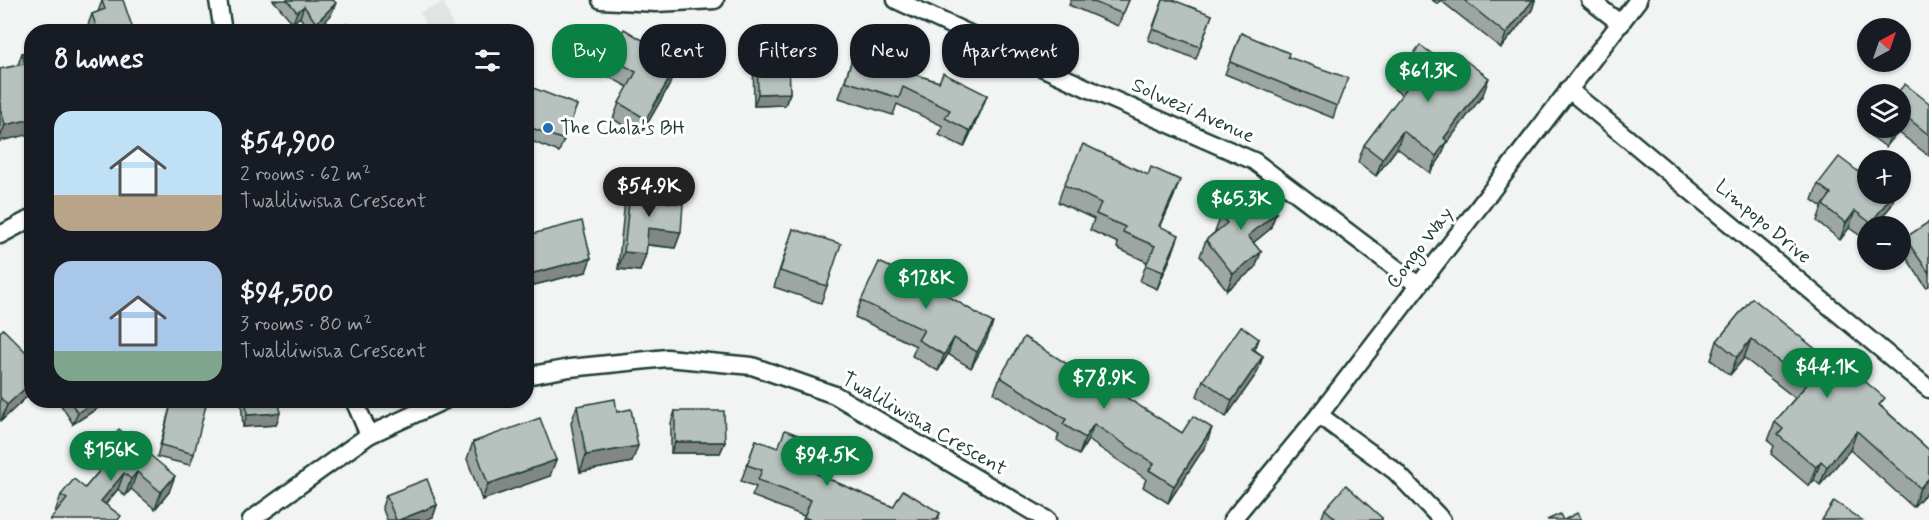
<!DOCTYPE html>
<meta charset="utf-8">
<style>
body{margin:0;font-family:Mynerve,sans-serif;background:#242831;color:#f1f3f6;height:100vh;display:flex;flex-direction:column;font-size:22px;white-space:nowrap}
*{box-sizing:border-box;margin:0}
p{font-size:20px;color:#9ea1a6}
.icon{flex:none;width:33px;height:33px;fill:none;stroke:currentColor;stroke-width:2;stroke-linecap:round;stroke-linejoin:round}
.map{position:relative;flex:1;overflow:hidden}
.panel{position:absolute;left:24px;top:24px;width:510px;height:384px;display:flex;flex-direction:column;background:#171b24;border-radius:24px;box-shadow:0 2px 4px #0004}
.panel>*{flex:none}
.banner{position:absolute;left:552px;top:24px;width:570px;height:54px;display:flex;gap:12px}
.needle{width:39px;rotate:40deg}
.buttons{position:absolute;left:1857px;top:18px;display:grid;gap:12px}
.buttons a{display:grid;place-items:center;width:54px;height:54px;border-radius:50%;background:#171b24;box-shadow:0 2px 4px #0004;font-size:30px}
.price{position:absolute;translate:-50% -51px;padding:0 14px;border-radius:21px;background:#0b8043;color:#fff;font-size:20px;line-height:39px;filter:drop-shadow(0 2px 3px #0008)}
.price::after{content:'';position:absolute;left:50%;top:36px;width:18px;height:14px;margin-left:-9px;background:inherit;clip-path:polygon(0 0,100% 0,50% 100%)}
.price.on{background:#222;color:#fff}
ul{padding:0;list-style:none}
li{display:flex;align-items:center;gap:18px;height:150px;padding:0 30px}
li span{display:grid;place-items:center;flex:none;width:168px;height:120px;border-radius:18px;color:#555}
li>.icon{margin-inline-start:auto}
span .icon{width:72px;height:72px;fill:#fffc;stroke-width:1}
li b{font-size:26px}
h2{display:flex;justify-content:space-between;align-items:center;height:72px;padding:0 30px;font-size:26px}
.pill{padding:0 21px;border-radius:24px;background:#171b24;box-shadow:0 2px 4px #0004;font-size:21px;line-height:54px}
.pill.on{background:#0b8043;color:#fff}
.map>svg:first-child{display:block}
</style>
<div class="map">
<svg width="1929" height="520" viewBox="0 0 1929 520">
<rect width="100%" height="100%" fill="#f2f3f3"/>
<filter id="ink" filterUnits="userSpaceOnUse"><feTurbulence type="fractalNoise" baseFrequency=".0167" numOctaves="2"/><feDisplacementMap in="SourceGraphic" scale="12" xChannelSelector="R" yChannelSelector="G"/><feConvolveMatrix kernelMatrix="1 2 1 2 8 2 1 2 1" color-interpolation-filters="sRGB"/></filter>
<g filter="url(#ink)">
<polygon fill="#e0e4e3" points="444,3 455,31 428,31 420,12"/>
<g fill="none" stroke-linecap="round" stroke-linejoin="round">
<defs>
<g id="street">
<polyline points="218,0 223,32"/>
<polyline points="601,0 656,3 715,0"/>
<polyline points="896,0 1089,89 1254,161 1418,285"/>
<polyline points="1590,0 1621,24"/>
<polyline points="1568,89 1929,389"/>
<polyline points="0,235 32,218"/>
<polyline points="526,376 570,368 667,358 752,366 835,395 1047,520"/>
<polyline points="354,400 369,435"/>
<polyline points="1319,415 1395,471 1442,520"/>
<polyline points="251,520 369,435 445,400"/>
<polyline points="1232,520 1319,415 1638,0"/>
</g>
</defs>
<use href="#street" stroke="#1f3d34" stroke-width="21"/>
<use href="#street" stroke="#fff" stroke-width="16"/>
</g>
<g fill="#9da6a3" stroke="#1f3d34" stroke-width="1.5">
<polygon points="273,0 333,0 331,15 315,32 309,32 300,17 293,23"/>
<polygon points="1071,0 1129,0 1118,26 1069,5"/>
<polygon points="1163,0 1212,15 1196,59 1148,40"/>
<polygon points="1432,0 1535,0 1532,10 1501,48 1440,0 1438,4"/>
<polygon points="102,1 134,32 86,32 86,30 92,14 98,12"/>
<polygon points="1241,33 1288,57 1337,106 1333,118 1225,74"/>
<polygon points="857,44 882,64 939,82 987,95 981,111 964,147 939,135 943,126 897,104 893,115 839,98"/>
<polygon points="757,46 802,62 797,73 789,73 790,93 785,105 754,106 753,58"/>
<polygon points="32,51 0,141 0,69 18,65 22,53"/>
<polygon points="608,56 677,61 673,68 675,69 669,86 640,136 613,119 619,103 628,87 602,73"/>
<polygon points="1400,72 1483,95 1446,144 1441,157 1430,173 1397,148 1376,176 1358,162 1364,145 1402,95 1394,89"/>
<polygon points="526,88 577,105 559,152 526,139"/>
<polygon points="1900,94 1929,103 1929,156 1898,132 1886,147 1871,136 1874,128 1900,128"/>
<polygon points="631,183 650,200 681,232 675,248 647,245 646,254 640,271 618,269 625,200"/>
<polygon points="1818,184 1868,194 1895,194 1891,206 1874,226 1868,226 1868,235 1865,239 1849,228 1840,240 1817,221 1822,207 1812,200"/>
<polygon points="1064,185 1174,196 1160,227 1173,252 1157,289 1140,281 1147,262 1117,248 1118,243 1090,230 1094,219 1058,202"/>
<polygon points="1276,213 1270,229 1253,243 1261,252 1255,268 1227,290 1200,256 1206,240 1215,232 1221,216"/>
<polygon points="1929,222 1929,286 1926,287 1901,250 1905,238"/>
<polygon points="793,229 827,286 821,303 774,287"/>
<polygon points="528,235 586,272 526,287 526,239"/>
<polygon points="1752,298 1882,407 1929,450 1929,490 1913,507 1850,450 1820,485 1814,480 1809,486 1771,454 1774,446 1768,441 1775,422 1795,398 1744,358 1730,375 1711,360 1717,341"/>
<polygon points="861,301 987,339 971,368 948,354 938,371 912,356 916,346 855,317"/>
<polygon points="0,332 32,358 32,392 1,421 0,420"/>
<polygon points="1259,339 1255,350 1263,356 1257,373 1226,417 1197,396 1203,380"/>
<polygon points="1083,374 1182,433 1206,445 1168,503 1143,487 1146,479 1088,440 1079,455 1057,440 1059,434 994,393 1000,377"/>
<polygon points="59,400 107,400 106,403 73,424 59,402"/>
<polygon points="172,400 194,454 190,465 157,457"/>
<polygon points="241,400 280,400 276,425 243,427"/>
<polygon points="577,406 617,412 632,462 580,472 571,423"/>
<polygon points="675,411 725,442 720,453 671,453 671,423"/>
<polygon points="756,440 801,467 893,507 940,513 938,520 803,520 804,516 752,496 756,487 741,481"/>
<polygon points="473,442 550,476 482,500 467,459"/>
<polygon points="108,443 169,492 155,509 131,489 125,496 118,489 106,504 55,512 61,495 85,488 106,463 102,459"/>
<polygon points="386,495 437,505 433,517 425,520 387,520 382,507"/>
<polygon points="1325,509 1382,518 1382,520 1321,520"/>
</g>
<g fill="#808784" stroke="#1f3d34" stroke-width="1.5">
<polygon points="1533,0 1535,0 1532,10 1501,48 1506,34"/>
<polygon points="336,3 331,15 315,32 313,32 316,23"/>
<polygon points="304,6 300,17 293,23 297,12"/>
<polygon points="683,45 677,61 665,83 671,67"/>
<polygon points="789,62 802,62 797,73 785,73"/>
<polygon points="675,69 669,86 640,136 646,119"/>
<polygon points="1489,78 1483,95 1446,144 1441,157 1430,173 1444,138"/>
<polygon points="790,93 785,105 754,106 758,94"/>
<polygon points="987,95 981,111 964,147 970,131"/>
<polygon points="32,119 32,134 0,141 0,138 5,125"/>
<polygon points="1895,128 1900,128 1898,132 1886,147 1892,131"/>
<polygon points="1403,131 1397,148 1376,176 1382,159"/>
<polygon points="1180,180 1174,196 1153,243 1159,226"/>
<polygon points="1893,194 1895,194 1891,206 1874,226 1869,226 1871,223"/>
<polygon points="1855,211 1849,228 1840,240 1846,223"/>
<polygon points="1276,213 1270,229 1242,252 1248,236"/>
<polygon points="648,228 681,232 675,248 642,244"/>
<polygon points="1179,235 1173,252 1157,289 1163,272"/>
<polygon points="624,252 646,254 640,271 618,269"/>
<polygon points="1261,252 1255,268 1227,290 1233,274"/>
<polygon points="591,258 586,272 526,287 526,275"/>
<polygon points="993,323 987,339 971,368 977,352"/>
<polygon points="954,338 948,354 938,371 944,355"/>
<polygon points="1751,339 1744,358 1730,375 1737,357"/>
<polygon points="1263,356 1257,373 1226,417 1232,401"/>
<polygon points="32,382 32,392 1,421 7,405"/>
<polygon points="96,400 107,400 106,403 73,424 78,413"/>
<polygon points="280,413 276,425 243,427 247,415"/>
<polygon points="1094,424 1088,440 1079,455 1085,438"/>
<polygon points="1212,428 1206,445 1168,503 1174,486"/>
<polygon points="1857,431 1850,450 1820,485 1827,467"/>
<polygon points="675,442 725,442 720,453 671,453"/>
<polygon points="638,446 632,462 580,472 586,455"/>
<polygon points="556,460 550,476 482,500 488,484"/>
<polygon points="1821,461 1814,480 1809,486 1816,467"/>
<polygon points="137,472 131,489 125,496 131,479"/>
<polygon points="124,473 118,489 95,517 101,501"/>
<polygon points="175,476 169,492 155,509 161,492"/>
<polygon points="1929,478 1929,490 1913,507 1920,488"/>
<polygon points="437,505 433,517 425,520 399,520"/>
</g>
<g fill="#b7c1bd" stroke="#1f3d34" stroke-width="1.5">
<polygon points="103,0 123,0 134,32 98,32 92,14 105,9 102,1"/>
<polygon points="287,0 333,0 336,3 316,23 304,6 297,12"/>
<polygon points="1089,0 1129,0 1123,14"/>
<polygon points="1163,0 1173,0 1212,15 1200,47 1153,29"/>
<polygon points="1464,0 1533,0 1506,34"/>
<polygon points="347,24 351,32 328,32"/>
<polygon points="624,29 649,44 657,30 683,45 671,67 675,69 646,119 619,103 636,72 608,56"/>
<polygon points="1241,33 1289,53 1288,57 1348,78 1337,106 1230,62"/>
<polygon points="857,44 885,53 882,64 939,82 943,73 987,95 970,131 945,118 950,110 903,87 899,98 845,81"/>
<polygon points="801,45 802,62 789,62 790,93 758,94 757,46"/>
<polygon points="1420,45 1457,72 1466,61 1489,78 1444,138 1447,141 1436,156 1403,131 1382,159 1364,145 1412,81 1400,72"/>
<polygon points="32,51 32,119 5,125 0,105 0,69 25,64 22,53"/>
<polygon points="1905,84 1929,103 1929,135 1904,115 1900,120 1900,94 1896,94"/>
<polygon points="528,86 577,105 564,140 526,126 526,88"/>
<polygon points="1083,144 1148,175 1151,167 1180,180 1159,226 1179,235 1163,272 1146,265 1155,246 1123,232 1125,227 1096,214 1101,203 1064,185"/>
<polygon points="1839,157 1868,179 1868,194 1893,194 1871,223 1855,211 1846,223 1823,205 1831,194 1818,184"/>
<polygon points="631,183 651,185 650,200 683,204 681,232 648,228 646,254 624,252"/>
<polygon points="1256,188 1276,213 1248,236 1261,252 1233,274 1206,240 1227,223 1221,216"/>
<polygon points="582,221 591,258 526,275 526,253 532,252 528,235"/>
<polygon points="1929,222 1929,273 1905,238"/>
<polygon points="793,229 841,244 827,286 780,271"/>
<polygon points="879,262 935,288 993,323 977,352 954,338 944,355 918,340 924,330 861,301"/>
<polygon points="1752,298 1828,359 1832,354 1885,398 1879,405 1929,450 1929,478 1920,488 1857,431 1827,467 1821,461 1816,467 1778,435 1783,429 1775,422 1807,384 1751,339 1737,357 1717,341"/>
<polygon points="1241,326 1259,339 1252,349 1263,356 1232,401 1203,380"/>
<polygon points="3,329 32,358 32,382 7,405 0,397 0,332"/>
<polygon points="1024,337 1083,374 1085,371 1182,433 1193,416 1212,428 1174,486 1149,470 1154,464 1094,424 1085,438 1063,424 1066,419 1000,377"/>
<polygon points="615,399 617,412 631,409 638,446 586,455 577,406"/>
<polygon points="69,400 96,400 78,413"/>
<polygon points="172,400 188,400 206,405 194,454 161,445"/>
<polygon points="246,400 280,400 280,413 247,415"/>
<polygon points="675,411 724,411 725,442 675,442"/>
<polygon points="540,418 556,460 488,484 473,442"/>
<polygon points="119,429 175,476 161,492 137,472 131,479 124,473 101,501 121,516 118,520 50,520 67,499 61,495 74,479 85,488 117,450 108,443"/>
<polygon points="785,430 811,440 801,467 893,507 903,490 940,513 936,520 811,520 804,517 811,500 758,480 762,470 747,465 756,440 778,448"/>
<polygon points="427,479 437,505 399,520 396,520 386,495"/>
<polygon points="1346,485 1382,518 1381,520 1337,520 1325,509"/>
<polygon points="1834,501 1862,520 1822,520"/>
<polygon points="1577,513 1581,520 1564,520"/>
<polygon points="1560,514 1563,520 1547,520"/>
</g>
</g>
<circle fill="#1f6fb2" stroke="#fff" stroke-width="2" cx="548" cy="128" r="6"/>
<g text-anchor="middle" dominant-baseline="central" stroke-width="6" stroke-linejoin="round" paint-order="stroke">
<g font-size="20" fill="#1f3d34" stroke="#fff">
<text transform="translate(1193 111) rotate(24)">Solwezi Avenue</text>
<text transform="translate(1763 222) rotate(40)">Limpopo Drive</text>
<text transform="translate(1420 248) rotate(-53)">Congo Way</text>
<text transform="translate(924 424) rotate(30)">Twaliliwisha Crescent</text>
</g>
<g font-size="20" fill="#1f3d34" stroke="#fff" text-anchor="start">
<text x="560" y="128">The Chola's BH</text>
</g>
</g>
</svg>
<div class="buttons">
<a><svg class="needle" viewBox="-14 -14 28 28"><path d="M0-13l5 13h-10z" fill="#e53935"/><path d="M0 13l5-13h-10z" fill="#9ea1a6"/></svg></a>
<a><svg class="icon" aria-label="layers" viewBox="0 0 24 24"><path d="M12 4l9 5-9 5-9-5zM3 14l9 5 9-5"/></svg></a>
<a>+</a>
<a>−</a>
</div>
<b class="price" style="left:1428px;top:103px">$61.3K</b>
<b class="price on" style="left:649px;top:218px">$54.9K</b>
<b class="price" style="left:1241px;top:231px">$65.3K</b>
<b class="price" style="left:926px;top:310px">$128K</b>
<b class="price" style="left:1827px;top:399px">$44.1K</b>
<b class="price" style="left:1104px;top:410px">$78.9K</b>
<b class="price" style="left:111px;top:482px">$156K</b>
<b class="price" style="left:827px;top:487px">$94.5K</b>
<div class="banner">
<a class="pill on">Buy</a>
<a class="pill">Rent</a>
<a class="pill">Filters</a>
<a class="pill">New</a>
<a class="pill">Apartment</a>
</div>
<section class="panel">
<h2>8 homes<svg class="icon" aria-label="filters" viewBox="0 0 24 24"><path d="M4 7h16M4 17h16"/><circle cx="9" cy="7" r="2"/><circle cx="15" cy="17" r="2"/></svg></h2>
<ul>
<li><span style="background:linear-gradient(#bfe0f5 70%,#b9a48a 0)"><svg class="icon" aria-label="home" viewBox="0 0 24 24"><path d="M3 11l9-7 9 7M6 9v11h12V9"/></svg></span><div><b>$54,900</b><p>2 rooms · 62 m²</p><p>Twaliliwisha Crescent</p></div></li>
<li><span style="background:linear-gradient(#a9c7e8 75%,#7fa58c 0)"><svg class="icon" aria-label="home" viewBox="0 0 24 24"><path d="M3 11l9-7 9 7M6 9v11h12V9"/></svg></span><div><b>$94,500</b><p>3 rooms · 80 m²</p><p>Twaliliwisha Crescent</p></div></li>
</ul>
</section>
</div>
